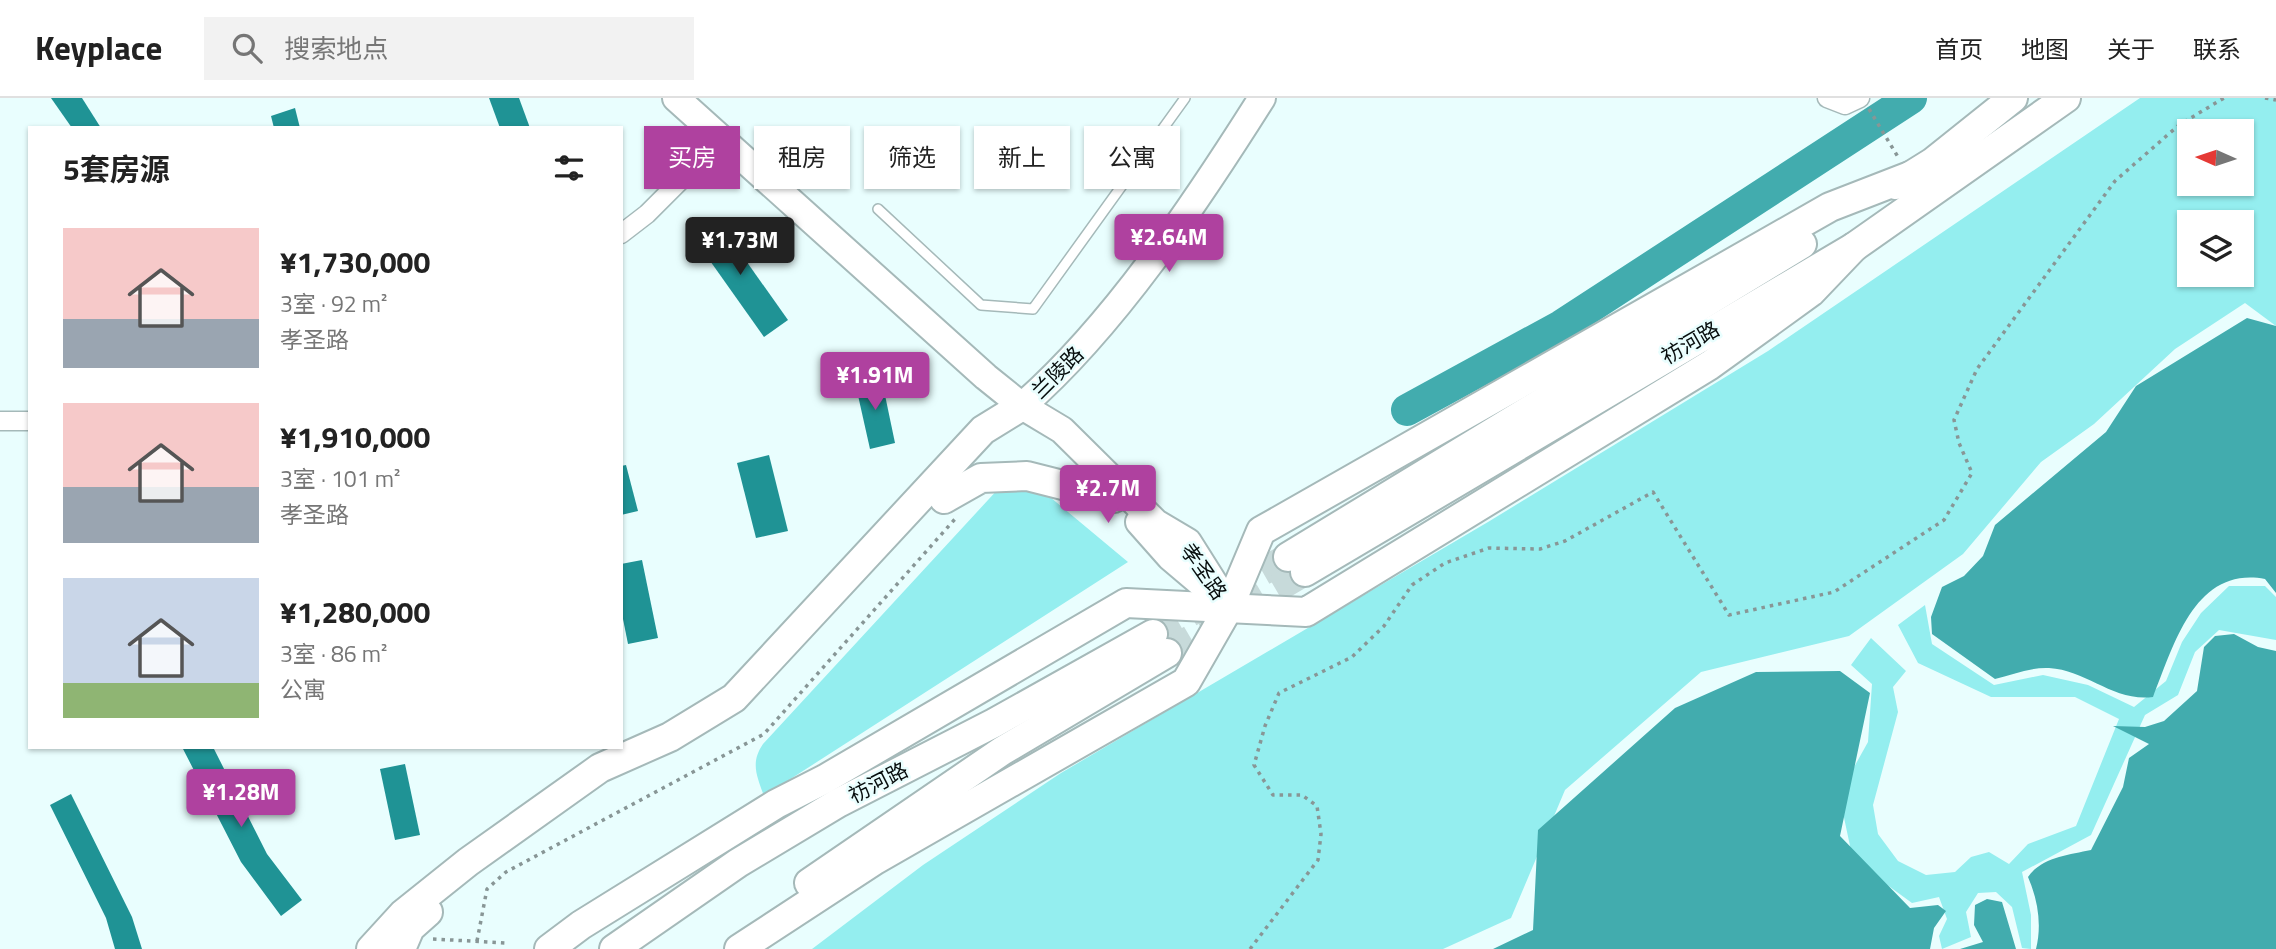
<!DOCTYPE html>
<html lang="zh">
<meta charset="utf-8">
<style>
body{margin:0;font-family:"Titillium Web","Noto Sans SC",sans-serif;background:#f2f2f2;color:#222;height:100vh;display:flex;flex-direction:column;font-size:26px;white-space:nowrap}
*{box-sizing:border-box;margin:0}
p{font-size:23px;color:#767676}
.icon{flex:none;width:38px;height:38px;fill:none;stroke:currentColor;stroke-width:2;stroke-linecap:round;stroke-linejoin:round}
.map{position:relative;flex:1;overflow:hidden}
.drawer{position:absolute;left:28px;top:28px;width:595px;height:623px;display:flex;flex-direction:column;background:#fff;border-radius:0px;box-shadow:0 2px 5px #0004}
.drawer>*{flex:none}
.top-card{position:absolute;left:644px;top:28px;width:665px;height:63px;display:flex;gap:14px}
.needle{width:46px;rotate:273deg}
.buttons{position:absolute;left:2177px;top:21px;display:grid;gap:14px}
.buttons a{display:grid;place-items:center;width:77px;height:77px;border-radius:0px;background:#fff;box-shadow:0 2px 5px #0004;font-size:35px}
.price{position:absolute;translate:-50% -60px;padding:0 16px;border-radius:7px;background:#af419f;color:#fff;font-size:23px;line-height:46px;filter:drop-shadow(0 2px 4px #0008)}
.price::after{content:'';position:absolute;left:50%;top:42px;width:21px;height:16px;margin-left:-10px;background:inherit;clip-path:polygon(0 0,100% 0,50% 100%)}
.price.selected{background:#222;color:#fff}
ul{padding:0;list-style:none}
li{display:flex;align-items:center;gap:21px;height:175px;padding:0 35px}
li span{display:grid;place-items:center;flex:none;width:196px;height:140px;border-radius:0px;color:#555}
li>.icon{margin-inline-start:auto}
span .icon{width:84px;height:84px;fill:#fffc;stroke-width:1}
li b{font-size:30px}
h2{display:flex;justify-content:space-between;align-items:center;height:84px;padding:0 35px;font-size:30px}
.tag{padding:0 24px;border-radius:0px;background:#fff;box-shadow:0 2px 5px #0004;font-size:24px;line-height:63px}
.tag.selected{background:#af419f;color:#fff}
header{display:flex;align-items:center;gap:42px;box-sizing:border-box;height:98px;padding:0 35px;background:#fff;border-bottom:2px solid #e0e0e0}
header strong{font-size:33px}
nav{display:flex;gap:38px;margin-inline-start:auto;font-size:24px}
.search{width:490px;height:63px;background:#f2f2f2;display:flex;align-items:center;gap:18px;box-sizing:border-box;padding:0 24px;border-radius:0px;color:#767676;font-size:26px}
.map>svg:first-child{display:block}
</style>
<header>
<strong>Keyplace</strong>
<div class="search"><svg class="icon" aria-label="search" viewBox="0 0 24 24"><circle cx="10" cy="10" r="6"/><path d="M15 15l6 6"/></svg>搜索地点</div>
<nav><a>首页</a><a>地图</a><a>关于</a><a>联系</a></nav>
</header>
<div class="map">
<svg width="2276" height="851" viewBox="0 0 2276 851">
<rect width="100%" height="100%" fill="#e9fefe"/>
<g fill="#94eeef" fill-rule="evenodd">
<path d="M2140,0H2276V228L2245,205L2175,251L2094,326L2041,364L1963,456L1849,538L1701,574L1565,692L1511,820L1443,851H812L923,767L1061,675L1488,424L1768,253ZM2189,33H2242V86H2189ZM2189,124H2242V177H2189Z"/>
<path d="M1000,389H1038L1128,464L764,698C757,678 750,665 763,646Z"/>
<polygon points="2229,488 2265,488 2276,499 2276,542 2219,532 2195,554 2178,597 2145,617 2091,737 2022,774 2031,817 2031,851 2022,850 2012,809 1996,794 1978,795 1966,814 1971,839 1942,851 1939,838 1947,821 1939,799 1912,805 1853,762 1839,696 1868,644 1872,586 1851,567 1871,540 1906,573 1893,589 1898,614 1873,707 1878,736 1898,763 1926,777 1955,774 1971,759 1989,754 2009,766 2028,746 2076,728 2119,621 2075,599 1991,599 1918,565 1898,527 1925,507 1932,546 1994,587 2043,577 2088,587 2134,609 2166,583 2182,544 2201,515"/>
</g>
<g fill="#42acae">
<path d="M2247,220L2276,228V495L2265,481C2194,468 2174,548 2153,599C2113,604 2087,572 2049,570C2031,569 2012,577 1995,581L1932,536L1931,519L1942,489L1964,478L1983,458L1995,427L2106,334L2136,288Z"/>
<path d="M2234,536L2258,549L2276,553V851H2036C2042,827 2038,802 2028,779C2042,759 2068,757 2091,752L2123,689L2129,660L2149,646L2113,628L2145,629L2164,623L2197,593L2204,549L2215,538Z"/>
<polygon points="1840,573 1870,595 1840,738 1910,810 1938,807 1946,813 1934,830 1930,851 1493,851 1533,832 1538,732 1675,610 1756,574"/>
<polygon points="1987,801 2002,804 2016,851 1960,851 1983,844 1974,827 1975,807"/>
</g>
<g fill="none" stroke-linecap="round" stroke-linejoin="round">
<polyline stroke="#42acae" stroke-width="32" points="1407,312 1561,228 1911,0"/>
</g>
<g fill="#1f9395">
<polygon points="51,0 82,0 101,30 72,30"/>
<polygon points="489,0 519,0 530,30 500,30"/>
<polygon points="295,10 300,30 274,30 271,18"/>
<polygon points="715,119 788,222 764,239 691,136"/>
<polygon points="881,278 895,345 870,351 855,284"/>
<polygon points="769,357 788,433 756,440 737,365"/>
<polygon points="626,367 638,413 621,417 621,368"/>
<polygon points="642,462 658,540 628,546 621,511 621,466"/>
<polygon points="182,649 213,649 267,756 302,802 281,818 241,764"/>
<polygon points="405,666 420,737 395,742 380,671"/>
<polygon points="71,696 132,819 142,851 115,851 106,820 50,707"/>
</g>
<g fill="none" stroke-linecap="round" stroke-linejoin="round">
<g stroke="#c7dada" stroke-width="28" stroke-dasharray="28 14" stroke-linecap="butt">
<polyline points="1153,536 1288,459"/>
<polyline points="1167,555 1305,474"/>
</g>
<defs>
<polyline id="lane" points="878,111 981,207 1033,211 1185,0"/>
<g id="street">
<polyline points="1827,0 1845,7 1860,0"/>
<polyline points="621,136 647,116 722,41"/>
<polyline points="0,323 30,323"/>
</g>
<g id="secondary">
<polyline points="676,0 986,279 1022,308 1062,332 1156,425 1188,444 1229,509"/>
<path d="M1022,308C1114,228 1197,103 1262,0"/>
<polyline points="1139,424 1170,459 1209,492"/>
</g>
<g id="primary">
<polyline points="1896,87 1933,64 2013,0"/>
<polyline points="944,401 981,380 1027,378 1114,400"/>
<polyline points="1288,459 1802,146"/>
<polyline points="1305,474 1854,149 2066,0"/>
<polyline points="809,785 1002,653 1167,555"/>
<polyline points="371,851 403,816 468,764 600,670 670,639 734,600 983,332 1022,308"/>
<polyline points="401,851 410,830 428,814"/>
<polyline points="549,851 581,827 776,706 825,681 1126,505 1306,514 1710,267 1811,194 1854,149"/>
<polyline points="614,851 738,765 838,705 994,625 1153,536"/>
<polyline points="739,851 875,762 1186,584 1229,509 1261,433 1830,109 1910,78"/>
</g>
</defs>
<use href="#lane" stroke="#a5b9b9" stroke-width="12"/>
<use href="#street" stroke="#a5b9b9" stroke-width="21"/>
<use href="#secondary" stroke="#a5b9b9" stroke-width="30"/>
<use href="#primary" stroke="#a5b9b9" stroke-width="32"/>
<g stroke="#889696" stroke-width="3.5" stroke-dasharray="3.5 5" stroke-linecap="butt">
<polyline points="2265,0 2276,2"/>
<polyline points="1869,11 1898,59"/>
<polyline points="433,841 506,845"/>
<polyline points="477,843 487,791 506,774 764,636 955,421"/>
<polyline points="1250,851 1318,762 1321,736 1317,708 1302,697 1273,697 1254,667 1265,628 1279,595 1352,559 1384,528 1412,487 1445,465 1489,450 1540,451 1565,443 1653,394 1729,517 1834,494 1944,422 1972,375 1959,345 1954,322 1977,271 2115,83 2179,27 2224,0"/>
</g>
<use href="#lane" stroke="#fff" stroke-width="9"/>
<use href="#street" stroke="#fff" stroke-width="18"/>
<use href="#secondary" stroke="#fff" stroke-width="26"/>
<use href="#primary" stroke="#fff" stroke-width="28"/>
</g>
<g text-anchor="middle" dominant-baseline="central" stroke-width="5" stroke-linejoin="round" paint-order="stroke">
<g font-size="21" fill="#070d0d" stroke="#e9fefe">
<text transform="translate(1690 244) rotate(-30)">祊河路</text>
<text transform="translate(1057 274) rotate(-45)">兰陵路</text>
<text transform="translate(1204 473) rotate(55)">孝圣路</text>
<text transform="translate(878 684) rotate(-27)">祊河路</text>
</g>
</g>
</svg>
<div class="buttons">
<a><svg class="needle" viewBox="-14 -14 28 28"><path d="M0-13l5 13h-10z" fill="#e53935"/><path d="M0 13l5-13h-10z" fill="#767676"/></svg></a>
<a><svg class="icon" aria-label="layers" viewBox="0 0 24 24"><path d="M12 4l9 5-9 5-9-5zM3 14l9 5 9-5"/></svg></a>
</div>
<b class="price" style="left:1169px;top:176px">¥2.64M</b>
<b class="price selected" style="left:740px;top:179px">¥1.73M</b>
<b class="price" style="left:875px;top:314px">¥1.91M</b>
<b class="price" style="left:1108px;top:427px">¥2.7M</b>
<b class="price" style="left:241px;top:731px">¥1.28M</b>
<div class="top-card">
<a class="tag selected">买房</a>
<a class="tag">租房</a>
<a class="tag">筛选</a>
<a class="tag">新上</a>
<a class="tag">公寓</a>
</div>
<section class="drawer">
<h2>5套房源<svg class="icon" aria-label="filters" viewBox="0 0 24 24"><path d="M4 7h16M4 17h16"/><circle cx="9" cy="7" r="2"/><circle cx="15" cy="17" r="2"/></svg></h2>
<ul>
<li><span style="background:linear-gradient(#f6c9c9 65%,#9aa5b1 0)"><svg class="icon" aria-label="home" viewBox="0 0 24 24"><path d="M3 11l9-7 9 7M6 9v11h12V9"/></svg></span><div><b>¥1,730,000</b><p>3室 · 92 m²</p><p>孝圣路</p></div></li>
<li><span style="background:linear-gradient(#f6c9c9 60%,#9aa5b1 0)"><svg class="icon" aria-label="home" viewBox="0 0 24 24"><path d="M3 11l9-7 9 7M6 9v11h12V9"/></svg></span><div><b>¥1,910,000</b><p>3室 · 101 m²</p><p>孝圣路</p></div></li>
<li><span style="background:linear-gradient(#c9d6e8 75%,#8fb573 0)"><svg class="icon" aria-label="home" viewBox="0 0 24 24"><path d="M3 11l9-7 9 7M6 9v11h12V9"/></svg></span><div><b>¥1,280,000</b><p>3室 · 86 m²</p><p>公寓</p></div></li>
</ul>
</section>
</div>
